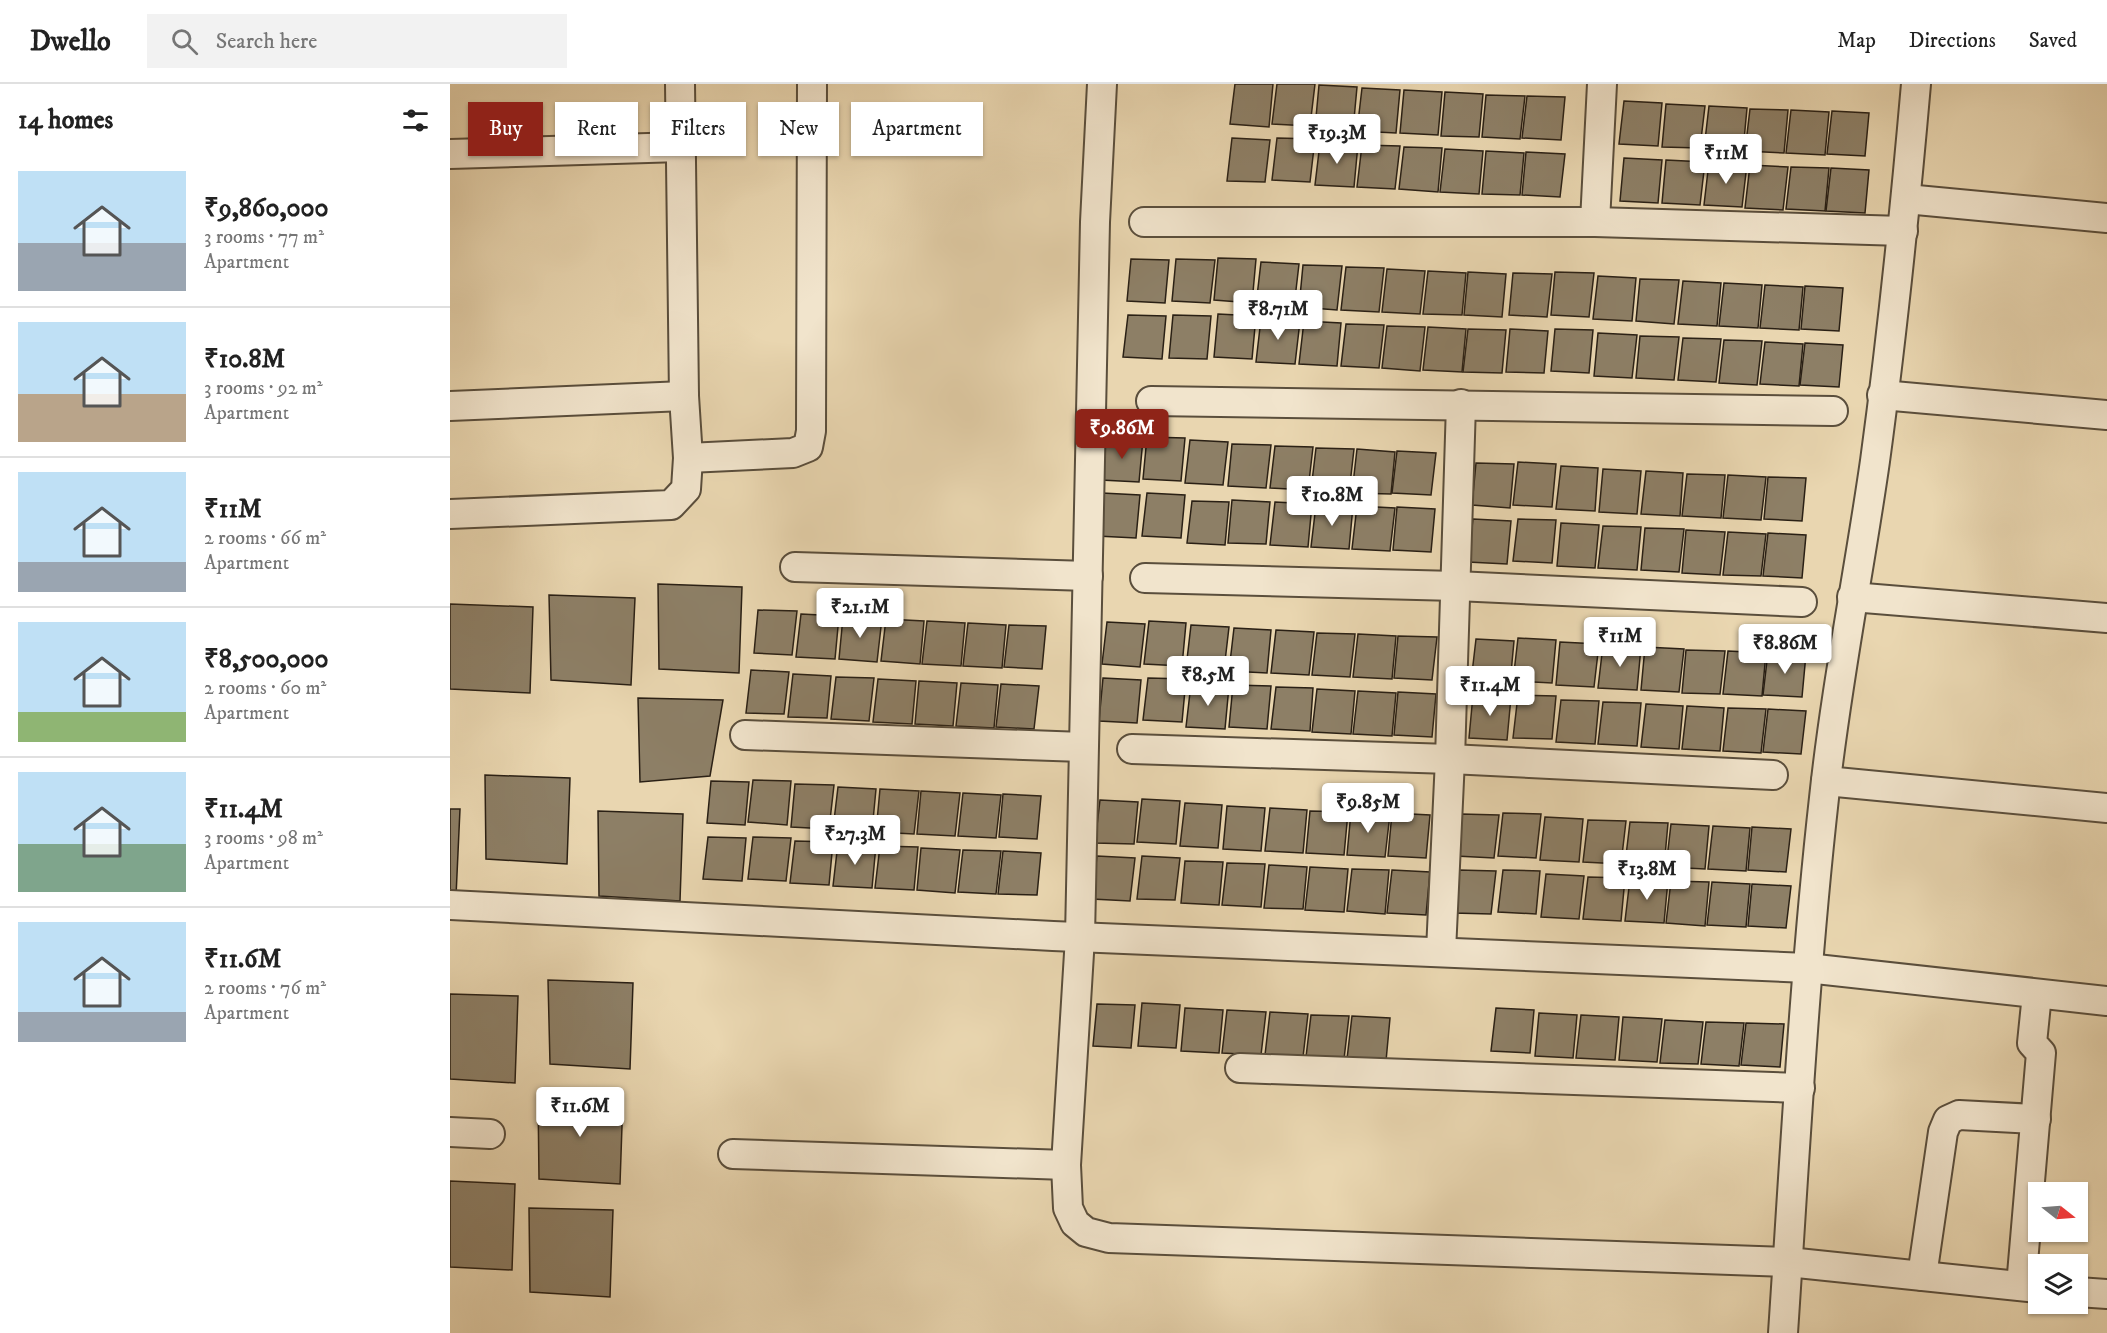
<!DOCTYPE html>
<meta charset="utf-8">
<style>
body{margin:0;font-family:"IM FELL DW Pica",serif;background:#f2f2f2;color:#222;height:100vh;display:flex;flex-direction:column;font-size:22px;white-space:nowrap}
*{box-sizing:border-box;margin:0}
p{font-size:20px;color:#767676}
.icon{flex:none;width:33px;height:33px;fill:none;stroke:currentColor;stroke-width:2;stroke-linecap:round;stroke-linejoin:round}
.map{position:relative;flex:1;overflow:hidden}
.drawer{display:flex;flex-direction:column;background:#fff;width:450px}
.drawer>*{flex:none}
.banner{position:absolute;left:18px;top:18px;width:570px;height:54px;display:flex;gap:12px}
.needle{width:39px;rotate:107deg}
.controls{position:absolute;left:1578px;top:1098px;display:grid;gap:12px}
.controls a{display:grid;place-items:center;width:60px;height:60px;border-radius:0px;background:#fff;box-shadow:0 2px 4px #0004;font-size:30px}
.price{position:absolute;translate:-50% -51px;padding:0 14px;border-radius:6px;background:#fff;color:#222;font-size:20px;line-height:39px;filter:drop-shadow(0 2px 3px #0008)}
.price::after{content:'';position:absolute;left:50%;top:36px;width:18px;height:14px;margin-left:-9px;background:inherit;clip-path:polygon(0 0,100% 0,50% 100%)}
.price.on{background:#8f2418;color:#fff}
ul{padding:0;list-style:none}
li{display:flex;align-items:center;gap:18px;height:150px;padding:0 18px}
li+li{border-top:2px solid #e0e0e0}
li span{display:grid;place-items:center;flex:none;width:168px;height:120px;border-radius:0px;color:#555}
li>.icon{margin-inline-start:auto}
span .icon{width:72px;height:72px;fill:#fffc;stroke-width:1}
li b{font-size:26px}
h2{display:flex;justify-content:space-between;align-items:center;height:72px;padding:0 18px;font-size:26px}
.chip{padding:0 21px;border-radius:0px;background:#fff;box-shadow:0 2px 4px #0004;font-size:21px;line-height:54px}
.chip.on{background:#8f2418;color:#fff}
header{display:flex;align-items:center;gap:36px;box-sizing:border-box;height:84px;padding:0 30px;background:#fff;border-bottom:2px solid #e0e0e0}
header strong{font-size:28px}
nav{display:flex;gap:33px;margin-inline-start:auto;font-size:21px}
.search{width:420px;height:54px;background:#f2f2f2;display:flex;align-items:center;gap:15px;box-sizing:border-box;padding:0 21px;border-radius:0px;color:#767676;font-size:22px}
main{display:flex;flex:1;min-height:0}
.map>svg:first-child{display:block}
</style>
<header>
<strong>Dwello</strong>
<div class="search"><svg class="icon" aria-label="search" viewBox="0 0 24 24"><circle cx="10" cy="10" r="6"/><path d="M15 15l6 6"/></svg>Search here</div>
<nav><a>Map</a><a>Directions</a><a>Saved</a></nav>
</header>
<main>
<section class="drawer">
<h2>14 homes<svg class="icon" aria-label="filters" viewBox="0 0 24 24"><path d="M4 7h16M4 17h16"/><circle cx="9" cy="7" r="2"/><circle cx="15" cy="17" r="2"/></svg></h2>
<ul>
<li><span style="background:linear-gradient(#bfe0f5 60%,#9aa5b1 0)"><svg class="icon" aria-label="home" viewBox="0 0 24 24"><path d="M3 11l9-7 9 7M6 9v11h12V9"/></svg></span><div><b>₹9,860,000</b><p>3 rooms · 77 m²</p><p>Apartment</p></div></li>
<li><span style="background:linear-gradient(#bfe0f5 60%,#b9a48a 0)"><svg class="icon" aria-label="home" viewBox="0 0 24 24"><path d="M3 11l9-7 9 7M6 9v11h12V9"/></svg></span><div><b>₹10.8M</b><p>3 rooms · 92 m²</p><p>Apartment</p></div></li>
<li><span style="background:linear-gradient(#bfe0f5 75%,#9aa5b1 0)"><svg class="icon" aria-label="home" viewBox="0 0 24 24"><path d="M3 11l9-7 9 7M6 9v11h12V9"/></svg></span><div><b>₹11M</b><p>2 rooms · 66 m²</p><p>Apartment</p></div></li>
<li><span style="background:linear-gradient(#bfe0f5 75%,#8fb573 0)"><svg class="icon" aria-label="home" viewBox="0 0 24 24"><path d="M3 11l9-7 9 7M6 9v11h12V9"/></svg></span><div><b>₹8,500,000</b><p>2 rooms · 60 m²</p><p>Apartment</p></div></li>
<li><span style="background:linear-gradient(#bfe0f5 60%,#7fa58c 0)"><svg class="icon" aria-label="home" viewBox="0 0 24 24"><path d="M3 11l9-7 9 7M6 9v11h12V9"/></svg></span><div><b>₹11.4M</b><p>3 rooms · 98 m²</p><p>Apartment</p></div></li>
<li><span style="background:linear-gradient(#bfe0f5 75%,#9aa5b1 0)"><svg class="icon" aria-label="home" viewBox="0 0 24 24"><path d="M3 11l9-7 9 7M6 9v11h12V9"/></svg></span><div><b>₹11.6M</b><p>2 rooms · 76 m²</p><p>Apartment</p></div></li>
</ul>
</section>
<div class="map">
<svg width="1657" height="1249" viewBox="0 0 1657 1249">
<rect width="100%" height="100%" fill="#e9d6b0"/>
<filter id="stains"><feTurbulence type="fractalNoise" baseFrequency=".00333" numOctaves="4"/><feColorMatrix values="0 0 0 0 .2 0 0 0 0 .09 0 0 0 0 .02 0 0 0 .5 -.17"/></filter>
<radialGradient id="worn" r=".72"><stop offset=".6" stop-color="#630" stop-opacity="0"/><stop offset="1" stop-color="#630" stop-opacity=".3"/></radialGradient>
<g fill="#8d7f66" stroke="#2a2015" stroke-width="1.5">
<polygon points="785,0 823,0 819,43 780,40"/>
<polygon points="827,0 865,0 860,42 822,40"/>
<polygon points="869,1 907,3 903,46 865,44"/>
<polygon points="912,4 950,6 946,49 907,47"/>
<polygon points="954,6 992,8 988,51 950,49"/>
<polygon points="995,8 1033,10 1029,53 991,52"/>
<polygon points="1036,11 1075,12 1070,55 1032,53"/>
<polygon points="1077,12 1115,13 1111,56 1072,54"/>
<polygon points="1174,17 1212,19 1208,62 1169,60"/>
<polygon points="1216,20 1255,22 1250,64 1212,63"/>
<polygon points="1259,22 1297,24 1293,67 1254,65"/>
<polygon points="1300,25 1338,26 1334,69 1295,67"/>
<polygon points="1341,26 1379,28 1375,71 1336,69"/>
<polygon points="1382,27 1419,29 1415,72 1377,70"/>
<polygon points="782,54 820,56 815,98 777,97"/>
<polygon points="827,54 865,55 860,98 822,96"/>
<polygon points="870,59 908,60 904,103 865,101"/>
<polygon points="912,61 950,62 945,105 907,103"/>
<polygon points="954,63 992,64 988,108 949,105"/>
<polygon points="995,65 1033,67 1029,110 990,108"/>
<polygon points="1036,67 1074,69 1070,111 1032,110"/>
<polygon points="1076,68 1115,70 1110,113 1072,111"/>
<polygon points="1174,74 1212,76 1208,119 1170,117"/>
<polygon points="1216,76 1255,78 1250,121 1212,119"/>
<polygon points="1259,78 1297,80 1292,123 1254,121"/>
<polygon points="1300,81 1338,83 1333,126 1295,124"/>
<polygon points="1341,83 1379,84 1375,127 1336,125"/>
<polygon points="1381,84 1419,86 1415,129 1376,127"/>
<polygon points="768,174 806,175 802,219 764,216"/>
<polygon points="681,175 719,176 715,219 677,217"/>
<polygon points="726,175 765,176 760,219 722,217"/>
<polygon points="811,178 849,180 844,223 806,221"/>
<polygon points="853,181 892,182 887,226 849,223"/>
<polygon points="896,183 934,184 929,228 891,226"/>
<polygon points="937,185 975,187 970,230 932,228"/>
<polygon points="978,187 1016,189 1012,231 973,230"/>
<polygon points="1018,188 1056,190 1052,233 1014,231"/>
<polygon points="1105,188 1144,189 1139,233 1101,231"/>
<polygon points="1063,189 1102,190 1097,233 1059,231"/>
<polygon points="1148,192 1186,194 1182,237 1143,235"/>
<polygon points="1190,195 1229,196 1224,240 1186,237"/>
<polygon points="1233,197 1271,199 1267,242 1228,240"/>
<polygon points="1274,199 1312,201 1308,244 1269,242"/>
<polygon points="1315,201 1353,203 1349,246 1310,244"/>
<polygon points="1355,202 1393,204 1389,247 1351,245"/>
<polygon points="768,230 806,232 802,275 764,273"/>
<polygon points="678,231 716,232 712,275 673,273"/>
<polygon points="723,231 761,232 757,275 719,274"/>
<polygon points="811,235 850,237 845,280 806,278"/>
<polygon points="854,237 891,239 887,282 849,280"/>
<polygon points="896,240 934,241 929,284 891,282"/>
<polygon points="937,242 975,243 970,287 932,284"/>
<polygon points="978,243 1016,245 1012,288 973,286"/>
<polygon points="1018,245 1056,246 1052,289 1013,288"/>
<polygon points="1060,245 1098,247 1094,289 1056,288"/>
<polygon points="1105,245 1143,246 1139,289 1101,287"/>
<polygon points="1148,249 1187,251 1182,294 1144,292"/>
<polygon points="1190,252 1229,253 1224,296 1186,294"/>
<polygon points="1233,254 1271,255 1266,298 1228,296"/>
<polygon points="1274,256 1312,257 1307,301 1269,299"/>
<polygon points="1315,258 1353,260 1349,302 1310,300"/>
<polygon points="1355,259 1393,261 1389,303 1350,301"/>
<polygon points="656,353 693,355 689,398 651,396"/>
<polygon points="697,353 735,354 731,397 693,395"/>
<polygon points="740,356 778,358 773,401 735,399"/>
<polygon points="782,360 821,361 816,404 778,402"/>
<polygon points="825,362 863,363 858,406 820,404"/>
<polygon points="866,364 904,365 899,409 861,406"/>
<polygon points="907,365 945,368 941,410 902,409"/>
<polygon points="947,367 986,369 981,411 942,409"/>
<polygon points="1068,378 1106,380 1102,423 1063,421"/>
<polygon points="1026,379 1064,380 1060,424 1022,421"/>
<polygon points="1111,382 1148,384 1145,427 1106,425"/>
<polygon points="1153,385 1191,387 1187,430 1149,428"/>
<polygon points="1196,387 1233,389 1230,432 1191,430"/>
<polygon points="1237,390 1275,391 1271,434 1232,432"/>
<polygon points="1278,391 1316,393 1311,436 1273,434"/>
<polygon points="1318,393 1356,394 1352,437 1314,435"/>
<polygon points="652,409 690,411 686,454 647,452"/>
<polygon points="697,409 735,411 731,454 692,452"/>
<polygon points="782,416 820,418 816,460 778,459"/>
<polygon points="742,417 779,418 775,461 737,459"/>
<polygon points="825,418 862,420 858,463 820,461"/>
<polygon points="866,421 903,422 899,465 861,463"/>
<polygon points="907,422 945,424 940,467 902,465"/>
<polygon points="947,423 985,425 981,468 943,466"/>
<polygon points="1023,435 1061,437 1057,480 1018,478"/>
<polygon points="1068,435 1106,436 1102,479 1063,477"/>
<polygon points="1111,439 1149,441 1145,484 1107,482"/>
<polygon points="1153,442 1191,443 1187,486 1148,484"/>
<polygon points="1195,444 1234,445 1229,488 1191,486"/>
<polygon points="1236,446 1275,448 1270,491 1232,489"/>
<polygon points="1278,448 1316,450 1311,492 1273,491"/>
<polygon points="1318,449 1356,451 1352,494 1313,492"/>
<polygon points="208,500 292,503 289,589 209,585"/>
<polygon points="99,511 185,514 181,601 101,596"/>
<polygon points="0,520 83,523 80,609 0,605"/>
<polygon points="308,526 347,527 342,571 304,569"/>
<polygon points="351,530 389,532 385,575 346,573"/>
<polygon points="393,533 432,534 427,578 389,575"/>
<polygon points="436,535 474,537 470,580 431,577"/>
<polygon points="477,537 515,539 511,582 472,580"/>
<polygon points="699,537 736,539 732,582 694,580"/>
<polygon points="657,538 695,540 690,583 652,580"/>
<polygon points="518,539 556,541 552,584 513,582"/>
<polygon points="559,541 596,542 592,585 554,583"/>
<polygon points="741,541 779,543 774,586 736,584"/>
<polygon points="784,544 821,546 817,589 779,587"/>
<polygon points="826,546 864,548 859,591 821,589"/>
<polygon points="867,549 905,550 900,593 862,591"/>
<polygon points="908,550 946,552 942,595 903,593"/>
<polygon points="948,552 987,553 982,596 944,594"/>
<polygon points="1068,554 1106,556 1102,599 1063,597"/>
<polygon points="1026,555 1064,557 1060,600 1021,598"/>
<polygon points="1110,558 1149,560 1144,603 1106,601"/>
<polygon points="1153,561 1191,563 1187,606 1148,604"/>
<polygon points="1195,563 1234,565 1229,608 1191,606"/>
<polygon points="1236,566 1275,567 1270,610 1232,609"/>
<polygon points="1278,567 1316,569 1312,612 1273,610"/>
<polygon points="1318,568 1356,570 1352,613 1313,611"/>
<polygon points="301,586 339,588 334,630 296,629"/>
<polygon points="343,590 381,592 377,634 338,633"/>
<polygon points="386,593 424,594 419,637 381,635"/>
<polygon points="653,594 691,596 687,639 649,637"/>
<polygon points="698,594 736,595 732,638 693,636"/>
<polygon points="428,595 466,597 462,640 423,638"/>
<polygon points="469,597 507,599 503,642 465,640"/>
<polygon points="511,599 548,601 544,644 506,642"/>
<polygon points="551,600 589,602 584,645 546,643"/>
<polygon points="741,600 779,602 775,645 736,643"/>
<polygon points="783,601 821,602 817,645 779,643"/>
<polygon points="826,603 863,604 860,647 821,645"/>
<polygon points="867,605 905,607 901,650 862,648"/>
<polygon points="908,607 946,609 942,652 903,650"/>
<polygon points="948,608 986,610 982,653 944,651"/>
<polygon points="1023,611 1061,613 1057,656 1019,654"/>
<polygon points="1068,611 1106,612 1102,655 1063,654"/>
<polygon points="188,614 273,616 260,692 190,698"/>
<polygon points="1111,616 1149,617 1145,660 1106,658"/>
<polygon points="1153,618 1191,619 1187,662 1148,660"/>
<polygon points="1196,620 1233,622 1229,665 1191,663"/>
<polygon points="1237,622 1274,624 1270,667 1232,665"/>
<polygon points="1278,624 1316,625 1311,669 1273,667"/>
<polygon points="1318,625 1356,627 1351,670 1313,668"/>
<polygon points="35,691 120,694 117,780 36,775"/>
<polygon points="303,696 341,697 337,741 298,738"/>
<polygon points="261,697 299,698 295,741 257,739"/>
<polygon points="345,700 384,701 379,745 341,743"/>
<polygon points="388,703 426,705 422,747 383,745"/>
<polygon points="430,705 469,707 464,750 426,748"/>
<polygon points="471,707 510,709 505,752 467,750"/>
<polygon points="513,709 551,711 546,754 508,752"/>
<polygon points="553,710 591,712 587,755 549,753"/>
<polygon points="692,715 730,717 726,760 687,758"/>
<polygon points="650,716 688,718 684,760 645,759"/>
<polygon points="735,719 772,721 768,764 730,762"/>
<polygon points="777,722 815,724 811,767 773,765"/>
<polygon points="820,724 857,726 853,769 815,767"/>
<polygon points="0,725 10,725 6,812 0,811"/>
<polygon points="148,727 233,730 230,817 149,812"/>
<polygon points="860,727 898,728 894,771 856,769"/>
<polygon points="901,728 940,730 935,773 897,771"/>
<polygon points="942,729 980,731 976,774 938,772"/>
<polygon points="1053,729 1091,730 1086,774 1048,772"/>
<polygon points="1011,730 1049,731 1044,774 1006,772"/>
<polygon points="1095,733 1133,735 1129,778 1090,776"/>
<polygon points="1138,736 1176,737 1171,780 1133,778"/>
<polygon points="1180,738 1218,739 1214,783 1175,780"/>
<polygon points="1221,740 1259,742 1255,785 1216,783"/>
<polygon points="1263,742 1300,744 1296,787 1258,785"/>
<polygon points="1302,743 1341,745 1336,788 1298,786"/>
<polygon points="258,753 296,754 292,797 253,795"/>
<polygon points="303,753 341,754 336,797 298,795"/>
<polygon points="345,757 383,758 379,801 340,799"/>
<polygon points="388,759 426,761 422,804 383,802"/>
<polygon points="430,762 468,763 464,806 425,804"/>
<polygon points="471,764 510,766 505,809 467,806"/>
<polygon points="513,766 551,767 546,810 508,808"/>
<polygon points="553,767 591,769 587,811 548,810"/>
<polygon points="647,772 685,774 680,817 642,815"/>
<polygon points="692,772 730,774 725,816 687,815"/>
<polygon points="735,777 773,778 769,821 731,819"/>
<polygon points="777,779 815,780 811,823 772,821"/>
<polygon points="819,781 857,783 853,825 814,824"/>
<polygon points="860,783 898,785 894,828 855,826"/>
<polygon points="902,785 939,786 935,830 897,827"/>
<polygon points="942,786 980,788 976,831 937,829"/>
<polygon points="1008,786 1046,787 1041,830 1003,829"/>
<polygon points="1053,786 1090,787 1086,830 1048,828"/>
<polygon points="1096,790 1134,792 1129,835 1091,833"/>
<polygon points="1138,793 1175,794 1171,837 1133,835"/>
<polygon points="1180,795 1218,796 1214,839 1175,837"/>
<polygon points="1221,797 1259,798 1255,842 1216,839"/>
<polygon points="1262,798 1300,800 1296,843 1257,841"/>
<polygon points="1302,800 1341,802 1336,844 1298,842"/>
<polygon points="98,896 183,899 180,985 100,980"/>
<polygon points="0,910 68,912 65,999 0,995"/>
<polygon points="692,919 730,921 726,964 688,962"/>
<polygon points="647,920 685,921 681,964 643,962"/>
<polygon points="735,924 773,926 769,969 731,967"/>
<polygon points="1046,924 1084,926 1080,969 1041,967"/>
<polygon points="777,926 816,928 811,971 772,969"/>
<polygon points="820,928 858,930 853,973 815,971"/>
<polygon points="1089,929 1127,931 1123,974 1085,972"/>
<polygon points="861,931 899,932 894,975 856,973"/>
<polygon points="1131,931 1169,933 1165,976 1126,974"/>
<polygon points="902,932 940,934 936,977 897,975"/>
<polygon points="1173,933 1212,935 1207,978 1169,976"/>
<polygon points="1215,936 1253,938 1248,980 1210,979"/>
<polygon points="1256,938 1294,939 1289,982 1251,980"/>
<polygon points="1296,939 1334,940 1330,983 1291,981"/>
<polygon points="88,1010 173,1013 170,1100 89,1095"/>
<polygon points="0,1097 65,1100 62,1186 0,1183"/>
<polygon points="79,1124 163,1126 160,1213 80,1208"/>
</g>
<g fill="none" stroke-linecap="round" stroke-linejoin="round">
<defs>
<g id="minor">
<polyline points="652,0 645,138 630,853 616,1081 618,1124 625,1139 636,1148 659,1154 1338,1178 1588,1204"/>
<polyline points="0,70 231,63"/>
<polyline points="1456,115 1657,134"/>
<polyline points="694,138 1145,138 1453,147"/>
<polyline points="1145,138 1152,0"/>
<polyline points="1432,311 1657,331"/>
<polyline points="701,317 1383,327"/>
<polyline points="0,322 234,312"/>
<polyline points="238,374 343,369 358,363 361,347 362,0"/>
<polyline points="0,430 221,421 236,405 238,374 234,312 230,0"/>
<polyline points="345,483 638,492"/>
<polyline points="695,494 1006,502 1352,518"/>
<polyline points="1402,513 1657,534"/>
<polyline points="295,651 633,663"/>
<polyline points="682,665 1000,675 1323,691"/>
<polyline points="1376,697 1657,724"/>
<polyline points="0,821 603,852 1357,884 1657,917"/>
<polyline points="991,867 1000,675 1011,320"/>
<polyline points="790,984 1350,1004"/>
<polyline points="0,1048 40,1050"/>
<polyline points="283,1070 616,1081"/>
<polyline points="1472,1192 1493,1048 1498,1036 1509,1031 1586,1035"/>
<polyline points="1571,1202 1591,969 1582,959 1587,910"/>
<polyline points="1628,1208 1657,1210"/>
<path d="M1333,1249C1345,1071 1354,892 1374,714C1386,601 1409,489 1425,377C1442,252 1455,126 1466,0"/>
</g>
</defs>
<use href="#minor" stroke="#5a4e3c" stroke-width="32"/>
<use href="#minor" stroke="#f1e4cc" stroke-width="28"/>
</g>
<rect width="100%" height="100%" filter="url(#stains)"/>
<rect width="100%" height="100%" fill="url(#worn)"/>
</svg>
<div class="controls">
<a><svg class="needle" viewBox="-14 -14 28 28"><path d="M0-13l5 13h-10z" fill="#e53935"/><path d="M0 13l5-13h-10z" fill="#767676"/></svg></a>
<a><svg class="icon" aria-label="layers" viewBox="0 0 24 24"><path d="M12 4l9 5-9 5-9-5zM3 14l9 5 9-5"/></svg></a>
</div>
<b class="price" style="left:887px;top:81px">₹19.3M</b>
<b class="price" style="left:1276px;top:101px">₹11M</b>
<b class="price" style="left:828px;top:257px">₹8.71M</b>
<b class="price on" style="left:672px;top:376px">₹9.86M</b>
<b class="price" style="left:882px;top:443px">₹10.8M</b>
<b class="price" style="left:410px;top:555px">₹21.1M</b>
<b class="price" style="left:1170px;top:584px">₹11M</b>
<b class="price" style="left:1335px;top:591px">₹8.86M</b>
<b class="price" style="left:758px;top:623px">₹8.5M</b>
<b class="price" style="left:1040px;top:633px">₹11.4M</b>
<b class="price" style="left:918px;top:750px">₹9.85M</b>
<b class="price" style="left:405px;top:782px">₹27.3M</b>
<b class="price" style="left:1197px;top:817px">₹13.8M</b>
<b class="price" style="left:130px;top:1054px">₹11.6M</b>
<div class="banner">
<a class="chip on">Buy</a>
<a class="chip">Rent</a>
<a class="chip">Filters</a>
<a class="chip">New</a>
<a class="chip">Apartment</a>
</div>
</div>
</main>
